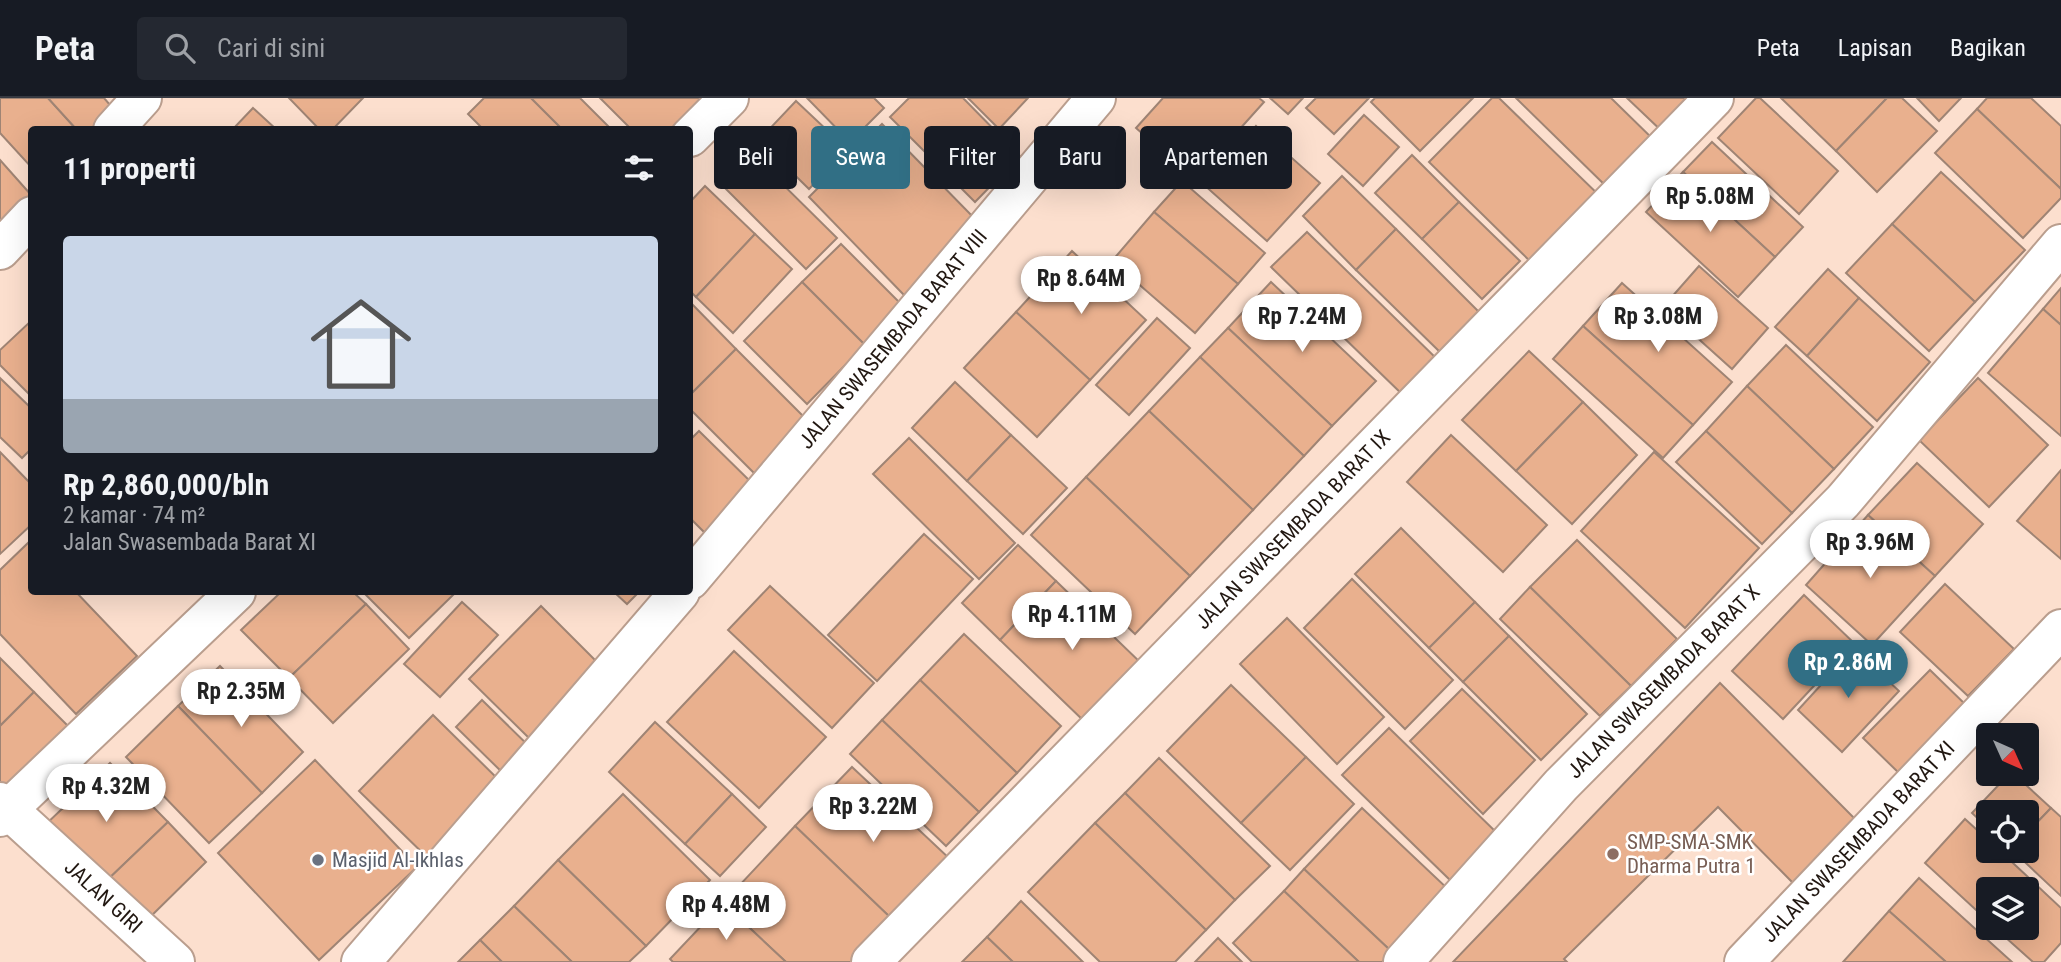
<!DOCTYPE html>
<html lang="id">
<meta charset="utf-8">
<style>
body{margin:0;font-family:"Roboto Condensed",sans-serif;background:#242831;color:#f1f3f6;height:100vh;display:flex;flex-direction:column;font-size:26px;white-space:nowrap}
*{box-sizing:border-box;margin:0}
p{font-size:23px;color:#9ea1a6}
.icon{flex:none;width:38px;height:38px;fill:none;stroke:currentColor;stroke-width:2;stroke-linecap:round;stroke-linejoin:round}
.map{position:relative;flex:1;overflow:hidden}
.panel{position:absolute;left:28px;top:28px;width:665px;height:469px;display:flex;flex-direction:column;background:#171b24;border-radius:7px;box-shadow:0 7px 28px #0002}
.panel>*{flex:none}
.hud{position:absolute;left:714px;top:28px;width:665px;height:63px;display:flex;gap:14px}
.needle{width:46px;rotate:135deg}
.controls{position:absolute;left:1976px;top:625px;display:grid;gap:14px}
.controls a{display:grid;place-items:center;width:63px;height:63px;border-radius:7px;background:#171b24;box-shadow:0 7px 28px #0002;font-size:35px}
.price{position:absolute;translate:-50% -60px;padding:0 16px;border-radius:24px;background:#fff;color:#222;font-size:23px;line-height:46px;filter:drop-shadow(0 2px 4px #0008)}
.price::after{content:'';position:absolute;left:50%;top:42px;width:21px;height:16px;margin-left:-10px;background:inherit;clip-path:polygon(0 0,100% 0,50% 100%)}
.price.selected{background:#316f85;color:#fff}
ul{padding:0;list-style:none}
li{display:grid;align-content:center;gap:14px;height:371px;padding:0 35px}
li span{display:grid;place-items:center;height:217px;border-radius:7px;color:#555}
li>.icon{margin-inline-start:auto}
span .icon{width:126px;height:126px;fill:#fffc;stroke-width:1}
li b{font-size:30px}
h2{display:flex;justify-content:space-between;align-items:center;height:84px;padding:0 35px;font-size:30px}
.tag{padding:0 24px;border-radius:7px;background:#171b24;box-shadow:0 7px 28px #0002;font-size:24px;line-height:63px}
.tag.selected{background:#316f85;color:#fff}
header{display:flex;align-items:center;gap:42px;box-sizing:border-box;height:98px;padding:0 35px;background:#171b24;border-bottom:2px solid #363941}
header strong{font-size:33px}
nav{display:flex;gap:38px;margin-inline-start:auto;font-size:24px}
.search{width:490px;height:63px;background:#242831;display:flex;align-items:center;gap:18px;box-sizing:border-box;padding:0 24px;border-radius:7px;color:#9ea1a6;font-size:26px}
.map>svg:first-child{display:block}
</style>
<header>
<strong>Peta</strong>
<div class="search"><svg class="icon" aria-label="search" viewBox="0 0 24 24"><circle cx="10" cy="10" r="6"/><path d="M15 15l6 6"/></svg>Cari di sini</div>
<nav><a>Peta</a><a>Lapisan</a><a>Bagikan</a></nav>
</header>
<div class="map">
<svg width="2061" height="864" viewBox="0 0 2061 864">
<rect width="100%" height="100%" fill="#fcdfce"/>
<g fill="#e9b08e" stroke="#9f8474" stroke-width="2">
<polygon points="0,0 48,0 77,32 32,32 32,70 0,35"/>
<polygon points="48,0 104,0 117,15 98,32 77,32"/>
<polygon points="289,0 363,0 332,32 320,32"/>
<polygon points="484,0 531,0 563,32 484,32 468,16"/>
<polygon points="531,0 580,0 612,32 563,32"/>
<polygon points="600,0 701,0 670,32 632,32"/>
<polygon points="807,0 874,0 884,10 850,44"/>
<polygon points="909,0 963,0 1020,58 975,104 890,19"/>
<polygon points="968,0 1028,0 999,31"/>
<polygon points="1163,0 1259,0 1264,4 1194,82 1136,30"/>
<polygon points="1270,0 1303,0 1288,16"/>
<polygon points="1316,0 1369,0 1334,36 1306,10"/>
<polygon points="1375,0 1473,0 1420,53 1371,4"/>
<polygon points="1492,0 1499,0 1605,103 1538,171 1429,64"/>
<polygon points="1516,0 1611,0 1657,45 1611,93"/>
<polygon points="1627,0 1703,0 1667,38"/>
<polygon points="1756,0 1760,0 1838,73 1799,116 1718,40"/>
<polygon points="1781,0 1887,0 1836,53"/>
<polygon points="1887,0 1902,0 1937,33 1877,94 1836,53"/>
<polygon points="1917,0 1961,0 1939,23"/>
<polygon points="1987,0 2031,0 2061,28 2061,91 1977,11"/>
<polygon points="796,3 847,51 809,91 759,42"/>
<polygon points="253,10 277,32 232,32"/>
<polygon points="1977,11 2061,91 2061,100 2023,140 1935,55"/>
<polygon points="1364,17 1399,49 1363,88 1328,56"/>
<polygon points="882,26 979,125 904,197 809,99"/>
<polygon points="1256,28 1320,85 1267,143 1203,86"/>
<polygon points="1712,44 1803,129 1775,159 1683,74"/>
<polygon points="751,55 837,140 806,171 721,86"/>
<polygon points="1412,57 1459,104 1422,141 1375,95"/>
<polygon points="0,62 32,98 32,101 0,129"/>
<polygon points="1683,74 1775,159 1738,199 1646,114"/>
<polygon points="1941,74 2025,152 1975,204 1892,126"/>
<polygon points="1342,78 1396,131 1356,172 1303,118"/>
<polygon points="1182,83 1265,155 1238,186 1154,114"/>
<polygon points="705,88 755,136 696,199 690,193 690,104"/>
<polygon points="1459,104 1520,163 1482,201 1422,141"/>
<polygon points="1154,114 1238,186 1195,235 1112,163"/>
<polygon points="1892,126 1975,204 1929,253 1846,175"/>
<polygon points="1396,131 1482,217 1442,256 1356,172"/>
<polygon points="1307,134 1439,263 1405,299 1271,169"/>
<polygon points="755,136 792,171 733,235 696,199"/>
<polygon points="841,146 904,209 865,247 802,184"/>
<polygon points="1072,153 1146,222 1090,282 1016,214"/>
<polygon points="1699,168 1768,230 1732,271 1663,209"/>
<polygon points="1828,171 1859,200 1807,258 1775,229"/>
<polygon points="802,184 865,247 807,306 744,243"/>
<polygon points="1271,184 1376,283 1332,328 1228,230"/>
<polygon points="1622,185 1732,284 1693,327 1583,228"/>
<polygon points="2061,190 2061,227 2043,211"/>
<polygon points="1859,200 1930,264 1877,323 1807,258"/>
<polygon points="690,204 736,251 690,297"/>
<polygon points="2043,211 2061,227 2061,338 1988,275"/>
<polygon points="1016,214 1090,282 1037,339 964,270"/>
<polygon points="1157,220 1190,250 1129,317 1096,287"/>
<polygon points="32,222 32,299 0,267 0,252"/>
<polygon points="1583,228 1693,327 1663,360 1553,261"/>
<polygon points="1228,230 1332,328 1304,358 1200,259"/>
<polygon points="1786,247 1873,329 1834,371 1747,288"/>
<polygon points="736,251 815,330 762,383 690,311 690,297"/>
<polygon points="1529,253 1583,304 1516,373 1462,322"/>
<polygon points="1200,259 1304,358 1253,412 1149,313"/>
<polygon points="0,280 32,311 32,350 22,360 0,339"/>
<polygon points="1978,280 2048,347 1989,409 1919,342"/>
<polygon points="955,284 1011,337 967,383 912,330"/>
<polygon points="1747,288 1834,371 1792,415 1706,333"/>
<polygon points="1583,304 1637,357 1572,426 1516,373"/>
<polygon points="1149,313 1253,412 1190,478 1086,379"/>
<polygon points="699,333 755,388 706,436 690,420 690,342"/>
<polygon points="1706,333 1792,415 1762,446 1676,364"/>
<polygon points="1011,337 1067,390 1023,436 967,383"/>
<polygon points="1451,337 1547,427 1503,474 1407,384"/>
<polygon points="909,340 1015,445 979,481 873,376"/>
<polygon points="0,354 32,387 32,426 0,456"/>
<polygon points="1654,354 1759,450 1685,530 1581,433"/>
<polygon points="1917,365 1983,426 1935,478 1868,417"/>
<polygon points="2061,372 2061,461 2017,423"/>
<polygon points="1086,379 1190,478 1135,536 1031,437"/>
<polygon points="1868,417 1935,478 1872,547 1806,487"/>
<polygon points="1401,430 1475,504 1429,550 1355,476"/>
<polygon points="924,436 973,481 877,583 828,537"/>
<polygon points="1577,442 1677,541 1631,588 1530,489"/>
<polygon points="29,444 32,447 32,494 76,494 137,558 76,616 0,536 0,472"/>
<polygon points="1018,447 1056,483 1000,542 962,505"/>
<polygon points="1352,481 1453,582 1405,631 1304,530"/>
<polygon points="1056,483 1143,567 1087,626 1000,542"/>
<polygon points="1945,486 2014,551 1968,598 1900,534"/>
<polygon points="770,488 874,585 832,630 728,532"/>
<polygon points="1530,489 1631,588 1600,618 1500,521"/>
<polygon points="281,494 353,494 366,506 289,580 241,532"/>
<polygon points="363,494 450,494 453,497 409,540"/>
<polygon points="614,494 639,494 627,506"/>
<polygon points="1804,497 1854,545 1783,621 1732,573"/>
<polygon points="462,504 498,537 440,599 404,566"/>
<polygon points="1475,504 1509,538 1463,584 1429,550"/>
<polygon points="366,506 409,551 333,625 289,580"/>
<polygon points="541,508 601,568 530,641 469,581"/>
<polygon points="1287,520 1384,619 1337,666 1240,566"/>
<polygon points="964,536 1061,628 1017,675 920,582"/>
<polygon points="1509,538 1587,616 1541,662 1463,584"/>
<polygon points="1854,551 1899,593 1842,654 1798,612"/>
<polygon points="734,553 826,639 759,710 667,624"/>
<polygon points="0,560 34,594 0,628"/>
<polygon points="220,568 303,654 262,695 178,608"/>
<polygon points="1930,572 1968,609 1902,678 1863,640"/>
<polygon points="920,582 1017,675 979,714 882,622"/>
<polygon points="1720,585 1858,724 1795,787 1718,709 1564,861 1567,864 1453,864"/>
<polygon points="1231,587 1306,659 1241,725 1167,653"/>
<polygon points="1462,591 1535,662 1483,716 1410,643"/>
<polygon points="34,594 73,633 0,696 0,628"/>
<polygon points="482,602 538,657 511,683 456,629"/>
<polygon points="178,608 262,695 209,745 126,659"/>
<polygon points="433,617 507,690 434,766 359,693"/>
<polygon points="882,622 979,714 946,748 850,656"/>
<polygon points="655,624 732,696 685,746 609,674"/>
<polygon points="1389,630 1497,735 1450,782 1342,677"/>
<polygon points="1306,659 1354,706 1290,772 1241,725"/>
<polygon points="1159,660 1270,768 1235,802 1125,695"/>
<polygon points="315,662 417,769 319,862 218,755"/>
<polygon points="110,665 168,724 101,788 43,729"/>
<polygon points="852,669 951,762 894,823 795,728"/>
<polygon points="2009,676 2014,676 2051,710 2026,736 2026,714 1988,714 1988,730 1972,715"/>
<polygon points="1125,695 1235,802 1206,832 1095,725"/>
<polygon points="623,696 710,782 646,848 558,762"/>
<polygon points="732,696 766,729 720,778 685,746"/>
<polygon points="1362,710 1450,793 1392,854 1304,771"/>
<polygon points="2051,710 2061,719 2061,798 2012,752 2026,752 2026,736"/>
<polygon points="1965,721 1988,742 1988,752 1999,752 2061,810 2061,845 2044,864 2033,864 1995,830 2026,830 2026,791 1988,791 1988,823 1925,765"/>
<polygon points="168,724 206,764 140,829 101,788"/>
<polygon points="1095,725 1206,832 1175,864 1100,864 1028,794"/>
<polygon points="795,728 894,823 856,864 786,864 723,805"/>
<polygon points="558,762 646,848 629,864 572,864 514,808"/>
<polygon points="1304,771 1392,854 1382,864 1359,864 1284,793"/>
<polygon points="1919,780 2012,864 1946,864 1889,813"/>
<polygon points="1284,793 1359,864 1252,864 1233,845"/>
<polygon points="1021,803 1083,864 1013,864 987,839"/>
<polygon points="723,805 786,864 673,864 670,861"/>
<polygon points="514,808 572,864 502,864 480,842"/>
<polygon points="1889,813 1946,864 1843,864"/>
<polygon points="987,839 1013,864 962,864"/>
<polygon points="1218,840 1242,864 1195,864"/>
<polygon points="480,842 502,864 458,864"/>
</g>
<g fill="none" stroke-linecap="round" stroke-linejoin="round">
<defs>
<g id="minor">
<polyline points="113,32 142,0"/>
<polyline points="690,39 729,0"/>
<polyline points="0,152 32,118"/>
<path id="s1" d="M690,482L1096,0"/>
<path id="s2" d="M0,704L175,864"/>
<polyline points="0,719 236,494"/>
<polyline points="361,864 680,494"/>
<path id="s3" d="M871,864L1714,0"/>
<path id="s4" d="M1403,864L1561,687L1843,403L2061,146"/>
<path id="s5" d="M1744,864L2061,531"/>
</g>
</defs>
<use href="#minor" stroke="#ba9e8e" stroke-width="42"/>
<use href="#minor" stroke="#fff" stroke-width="38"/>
</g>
<circle fill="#8d6e63" stroke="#fff" stroke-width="2.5" cx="1613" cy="756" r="7"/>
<circle fill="#6b7280" stroke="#fff" stroke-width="2.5" cx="318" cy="762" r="7"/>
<g text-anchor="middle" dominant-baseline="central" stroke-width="5" stroke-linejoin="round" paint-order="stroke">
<g font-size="21" fill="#211711" stroke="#fff">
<text stroke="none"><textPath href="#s1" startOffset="315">JALAN SWASEMBADA BARAT VIII</textPath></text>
<text stroke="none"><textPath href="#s3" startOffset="604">JALAN SWASEMBADA BARAT IX</textPath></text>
<text stroke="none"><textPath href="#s4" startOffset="383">JALAN SWASEMBADA BARAT X</textPath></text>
<text stroke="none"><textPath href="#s5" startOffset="166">JALAN SWASEMBADA BARAT XI</textPath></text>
<text stroke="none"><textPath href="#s2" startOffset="140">JALAN GIRI</textPath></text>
</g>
<g font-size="21" fill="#785e54" stroke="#fff" text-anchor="start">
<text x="1627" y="744">SMP-SMA-SMK<tspan x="1627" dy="24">Dharma Putra 1</tspan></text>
</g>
<g font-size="21" fill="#5b616d" stroke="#fff" text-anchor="start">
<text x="332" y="762">Masjid Al-Ikhlas</text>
</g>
</g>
</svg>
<div class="controls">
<a><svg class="needle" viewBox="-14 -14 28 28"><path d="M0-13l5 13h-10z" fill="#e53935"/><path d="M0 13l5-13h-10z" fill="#9ea1a6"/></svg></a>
<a><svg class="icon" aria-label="locate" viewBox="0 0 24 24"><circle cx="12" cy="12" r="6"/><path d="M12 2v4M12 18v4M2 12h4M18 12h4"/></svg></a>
<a><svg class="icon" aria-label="layers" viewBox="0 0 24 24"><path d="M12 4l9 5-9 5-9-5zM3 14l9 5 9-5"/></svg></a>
</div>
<b class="price" style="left:1710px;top:136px">Rp 5.08M</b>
<b class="price" style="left:1081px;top:218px">Rp 8.64M</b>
<b class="price" style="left:1302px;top:256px">Rp 7.24M</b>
<b class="price" style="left:1658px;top:256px">Rp 3.08M</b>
<b class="price" style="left:1870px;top:482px">Rp 3.96M</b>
<b class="price" style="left:1072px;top:554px">Rp 4.11M</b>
<b class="price selected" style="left:1848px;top:602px">Rp 2.86M</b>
<b class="price" style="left:241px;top:631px">Rp 2.35M</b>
<b class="price" style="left:106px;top:726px">Rp 4.32M</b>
<b class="price" style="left:873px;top:746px">Rp 3.22M</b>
<b class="price" style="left:726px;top:844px">Rp 4.48M</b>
<div class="hud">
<a class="tag">Beli</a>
<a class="tag selected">Sewa</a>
<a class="tag">Filter</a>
<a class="tag">Baru</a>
<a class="tag">Apartemen</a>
</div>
<section class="panel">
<h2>11 properti<svg class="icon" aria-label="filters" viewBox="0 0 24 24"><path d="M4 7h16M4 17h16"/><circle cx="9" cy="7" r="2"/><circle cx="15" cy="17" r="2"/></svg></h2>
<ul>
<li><span style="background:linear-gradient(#c9d6e8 75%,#9aa5b1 0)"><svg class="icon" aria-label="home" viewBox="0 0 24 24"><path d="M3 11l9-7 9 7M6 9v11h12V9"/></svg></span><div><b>Rp 2,860,000/bln</b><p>2 kamar · 74 m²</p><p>Jalan Swasembada Barat XI</p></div></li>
</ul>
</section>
</div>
